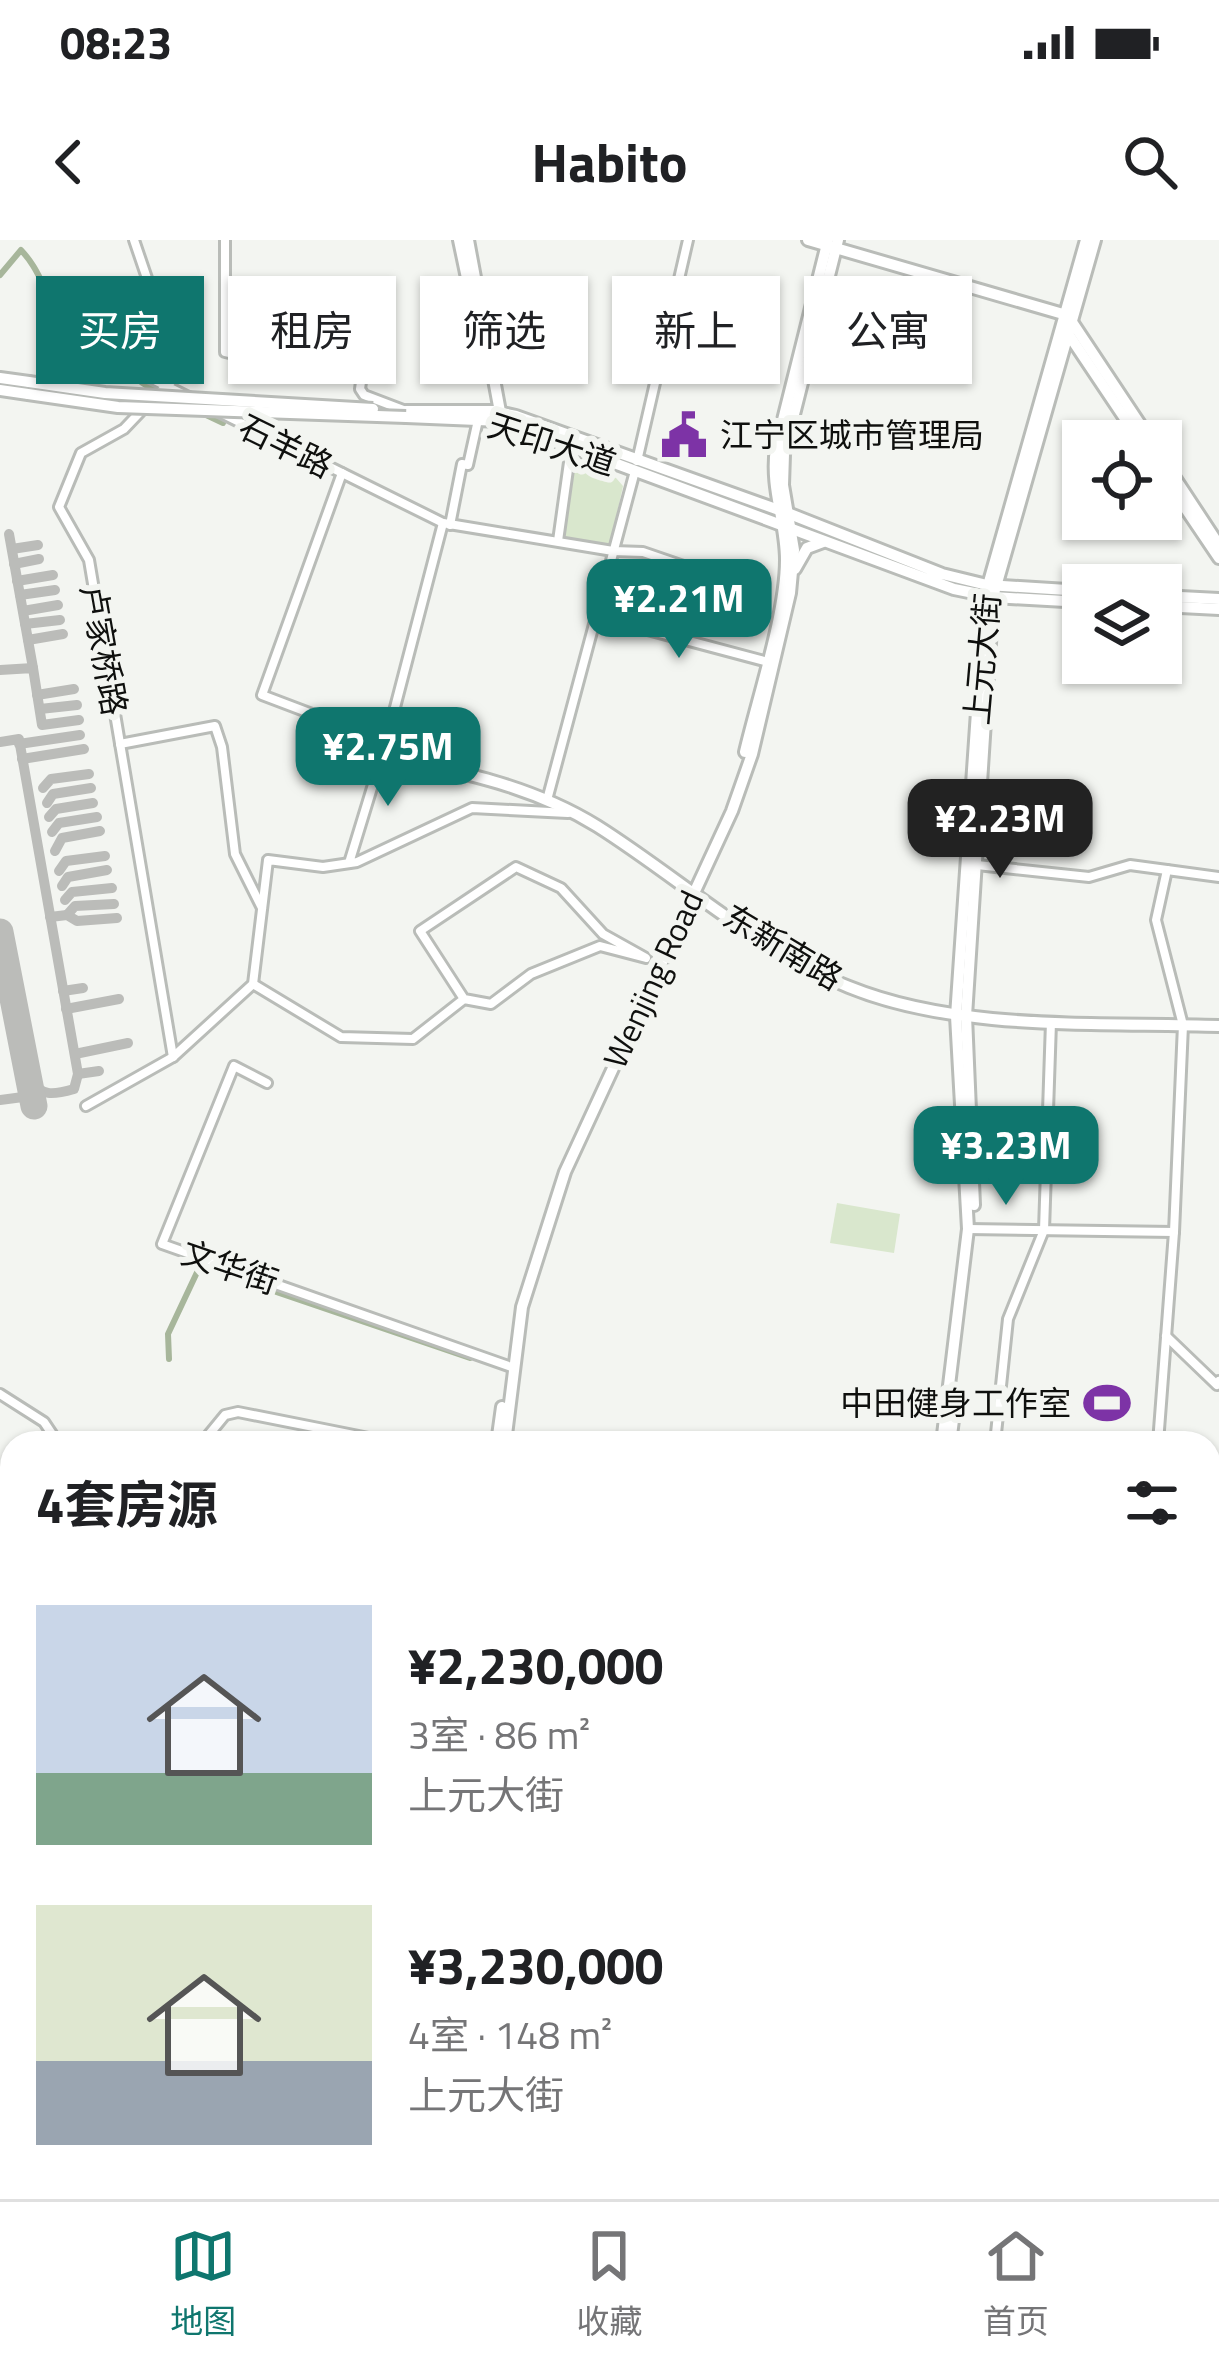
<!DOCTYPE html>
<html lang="zh">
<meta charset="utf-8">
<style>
body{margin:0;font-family:"Titillium Web","Noto Sans SC",sans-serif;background:#f2f2f2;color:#202124;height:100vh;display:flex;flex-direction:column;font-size:45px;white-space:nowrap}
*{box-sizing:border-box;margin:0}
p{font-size:39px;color:#757577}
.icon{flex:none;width:66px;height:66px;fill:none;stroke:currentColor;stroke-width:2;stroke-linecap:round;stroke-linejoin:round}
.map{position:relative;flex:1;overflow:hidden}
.sheet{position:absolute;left:0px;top:1191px;width:1221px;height:768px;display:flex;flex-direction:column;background:#fff;border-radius:36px 36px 0 0;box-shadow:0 3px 9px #0004}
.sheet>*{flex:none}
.top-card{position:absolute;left:36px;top:36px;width:1149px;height:108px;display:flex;gap:24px}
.tools{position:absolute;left:1062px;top:180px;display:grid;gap:24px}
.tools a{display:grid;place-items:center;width:120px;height:120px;border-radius:0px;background:#fff;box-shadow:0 3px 9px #0004;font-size:60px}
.price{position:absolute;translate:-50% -102px;padding:0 27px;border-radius:24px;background:#0f766e;color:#fff;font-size:39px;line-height:78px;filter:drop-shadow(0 3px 6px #0008)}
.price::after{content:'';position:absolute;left:50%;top:72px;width:36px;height:27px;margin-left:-18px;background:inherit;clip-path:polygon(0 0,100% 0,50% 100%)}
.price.current{background:#222;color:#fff}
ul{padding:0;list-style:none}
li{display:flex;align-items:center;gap:36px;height:300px;padding:0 36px}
li span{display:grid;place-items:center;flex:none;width:336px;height:240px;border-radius:0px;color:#555}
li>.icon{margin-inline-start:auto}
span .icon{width:144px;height:144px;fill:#fffc;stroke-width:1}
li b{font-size:51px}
h2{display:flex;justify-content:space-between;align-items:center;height:144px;padding:0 36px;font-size:51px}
.tag{padding:0 42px;border-radius:0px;background:#fff;box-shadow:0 3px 9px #0004;font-size:42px;line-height:108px}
.tag.current{background:#0f766e;color:#fff}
.status{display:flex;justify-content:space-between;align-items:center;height:84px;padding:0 60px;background:#fff;direction:ltr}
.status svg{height:33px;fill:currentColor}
header{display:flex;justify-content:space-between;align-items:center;height:156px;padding:0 36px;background:#fff;font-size:54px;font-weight:700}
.tab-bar{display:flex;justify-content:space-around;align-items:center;height:168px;border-top:3px solid #e0e0e0;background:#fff;font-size:33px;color:#757577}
.tab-bar a{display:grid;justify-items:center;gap:6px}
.tab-bar .current{color:#0f766e}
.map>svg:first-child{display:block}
</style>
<div class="status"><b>08:23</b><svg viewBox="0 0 49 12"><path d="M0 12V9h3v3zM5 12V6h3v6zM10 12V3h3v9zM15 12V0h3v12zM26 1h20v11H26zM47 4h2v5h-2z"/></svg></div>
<header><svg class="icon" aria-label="back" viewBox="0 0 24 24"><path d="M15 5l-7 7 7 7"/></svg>Habito<svg class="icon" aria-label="search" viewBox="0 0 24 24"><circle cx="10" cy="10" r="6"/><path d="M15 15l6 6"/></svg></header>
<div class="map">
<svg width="1219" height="1959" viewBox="0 0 1219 1959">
<rect width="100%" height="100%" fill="#f3f5f1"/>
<g fill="#d9e7cd">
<polygon points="576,220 616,238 623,246 610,306 561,297"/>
<polygon points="837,963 900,974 894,1013 830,1003"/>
<polygon points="1219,1365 1219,1675 1209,1668 1209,1376"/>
<polygon points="0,1829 12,1839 12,1947 133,1947 135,1959 11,1959 0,1950"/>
</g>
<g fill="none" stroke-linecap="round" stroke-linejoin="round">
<g stroke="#a7b69b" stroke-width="6">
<path d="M0,35L21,10C36,26 40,40 51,59C63,79 82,90 99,105C120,123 134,141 160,153"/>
<polyline points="204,174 223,183"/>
<polyline points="169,1119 168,1094 200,1026 470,1118"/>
</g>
<g stroke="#bbbcb9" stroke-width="10">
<polyline points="9,294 33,428"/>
<polyline points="12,309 38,305"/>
<polyline points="14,324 39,319"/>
<polyline points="17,341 53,335"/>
<polyline points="20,355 55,350"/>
<polyline points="23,371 58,365"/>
<polyline points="25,384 60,380"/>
<polyline points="28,400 63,394"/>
<polyline points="0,430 33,428 42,485 79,480"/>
<polyline points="37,455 74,449"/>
<polyline points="40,469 77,465"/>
<path d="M0,502L19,499L78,834L74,849C53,855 41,857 29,838"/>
<polyline points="19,504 80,495"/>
<polyline points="22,519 84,509"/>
<polyline points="43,548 51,539 89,534"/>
<polyline points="47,563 53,554 91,548"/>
<polyline points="49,577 56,569 93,563"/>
<polyline points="52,592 59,583 97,577"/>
<polyline points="55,611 62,598 100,591"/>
<polyline points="59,631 66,621 105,616"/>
<polyline points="62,646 68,637 107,630"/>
<polyline points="65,660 72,652 112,648"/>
<polyline points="67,675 75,666 114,664"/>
<polyline points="50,677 67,675 77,681 117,678"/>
<polyline points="63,751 83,748"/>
<polyline points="66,769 119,759"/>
<polyline points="75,814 128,803"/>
<polyline points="78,834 99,831"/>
<polyline points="0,860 23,857"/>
</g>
<polyline stroke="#bbbcb9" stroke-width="27" points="0,692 34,866"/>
<defs>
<g id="minor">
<polyline points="134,0 165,91 186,120 180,133 154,158"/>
<polyline points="225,0 225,112 265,121 316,121 338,104 362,135 360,149 364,155 406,171"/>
<polyline points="130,128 443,283 613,311 643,312 745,347"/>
<polyline points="144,168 124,189 81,213 59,267 89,320 173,817"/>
<polyline points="637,221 688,0"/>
<polyline points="342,233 262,455 386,502 443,283"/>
<polyline points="450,285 462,224 468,225 478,180"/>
<polyline points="558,301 571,208"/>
<polyline points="595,376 768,422"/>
<polyline points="120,504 215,486 222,507 235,614 262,668"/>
<polyline points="547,560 635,231"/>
<polyline points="349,623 386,502"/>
<polyline points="977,625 1089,637 1130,625 1167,630"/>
<polyline points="253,744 341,797 413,799 464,759 491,764 531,734 600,706 646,718 603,694 561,648 516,627 420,691 464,759"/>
<polyline points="267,843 234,826 162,1004 514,1128"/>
<polyline points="86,866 173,817 253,744 268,620 323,627 357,622 472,568 568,573"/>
<polyline points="968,989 1174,992"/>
<polyline points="1166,1096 1217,1145 1219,1141"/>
<polyline points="0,1154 44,1182 58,1203"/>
<polyline points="202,1203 225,1175 238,1172 394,1203"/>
<polyline points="995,1203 1008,1079 1044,990 1051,782"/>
<polyline points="1158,1203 1174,992 1183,785 1156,680 1167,630 1219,637"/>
<polyline points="0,1236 12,1237"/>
<polyline points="1209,1281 1219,1283"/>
<polyline points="0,1367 12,1341"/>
<polyline points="0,1481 7,1466 12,1436"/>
<polyline points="0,1733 12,1739"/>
<polyline points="193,1947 223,1959"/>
<polyline points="823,1947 823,1959"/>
<polyline points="830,1947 845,1959"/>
<polyline points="885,1947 885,1959"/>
<polyline points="133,1959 142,1947"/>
<polyline points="143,1959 152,1947"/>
<polyline points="278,1959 284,1947"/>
<polyline points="425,1959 431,1947"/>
<polyline points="533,1959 536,1947"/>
<polyline points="589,1959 593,1947"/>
<polyline points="1013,1959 1014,1947"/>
</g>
<g id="major">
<polyline points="459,0 483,114"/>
<polyline points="468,0 501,177"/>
<polyline points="808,0 1063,74 1070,79 1151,201"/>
<polyline points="1065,89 1140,201"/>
<polyline points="0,138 29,142"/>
<polyline points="0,150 28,154"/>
<polyline points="1161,217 1219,305"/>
<polyline points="1161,232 1219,318"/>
<polyline points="795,329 807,308 823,302"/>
<polyline points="1083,351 987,345 942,334 790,274 516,176 493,171 406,171 406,177 501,181 954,349 993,357 1083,362"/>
<polyline points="1161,356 1219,359"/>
<polyline points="1161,366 1219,369"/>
<path d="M745,512C758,457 786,373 786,320C786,281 770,248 776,208L828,0"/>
<path d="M382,515C457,531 531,545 597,586C681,639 757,710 849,747C960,792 1101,782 1219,786"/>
<polyline points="974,965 966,776 993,357 1095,0"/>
<polyline points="497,1203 502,1167"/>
<polyline points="505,1203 522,1067 565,932 732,571 752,514 790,353 794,310 783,245 784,214 838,0"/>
<polyline points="942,1203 968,989 956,776 985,356 1086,0"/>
<polyline points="950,1203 956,1157"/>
<polyline points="1209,1352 1219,1341"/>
<polyline points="0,1617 12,1599"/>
<polyline points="0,1630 12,1612"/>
<polyline points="1209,1678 1219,1687"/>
<polyline points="1209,1688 1219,1696"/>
<polyline points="667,1959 676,1947"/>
</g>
</defs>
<use href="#minor" stroke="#b9bcb8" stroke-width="14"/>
<use href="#major" stroke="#b9bcb8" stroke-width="16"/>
<use href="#minor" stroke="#fff" stroke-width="8"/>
<use href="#major" stroke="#fff" stroke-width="10"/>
<defs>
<g id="major-bridge">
<polyline points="29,142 105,153 373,169"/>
<polyline points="28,154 118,167 406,177"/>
</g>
</defs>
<use href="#major-bridge" stroke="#b9bcb8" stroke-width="16" stroke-linecap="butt"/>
<use href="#major-bridge" stroke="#fff" stroke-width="10"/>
</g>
<defs>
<symbol id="civic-bare" viewBox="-9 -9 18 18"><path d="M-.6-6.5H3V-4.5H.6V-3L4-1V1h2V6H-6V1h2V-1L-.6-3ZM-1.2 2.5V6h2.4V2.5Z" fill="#7d33a6" stroke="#f3f5f1" stroke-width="2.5" paint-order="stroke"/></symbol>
<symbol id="stadium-bare" viewBox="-9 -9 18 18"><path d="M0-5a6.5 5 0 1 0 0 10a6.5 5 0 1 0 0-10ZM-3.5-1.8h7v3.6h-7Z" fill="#7d33a6" stroke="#f3f5f1" stroke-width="2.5" paint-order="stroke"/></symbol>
</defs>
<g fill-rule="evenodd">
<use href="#civic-bare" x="651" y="162" width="66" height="66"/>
<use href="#stadium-bare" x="1074" y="1130" width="66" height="66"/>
</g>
<g text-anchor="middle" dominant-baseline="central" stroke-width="12" stroke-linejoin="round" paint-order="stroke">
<g font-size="33" fill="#0f100e" stroke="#f3f5f1" text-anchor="start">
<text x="720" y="195">江宁区城市管理局</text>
<text x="1071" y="1163" text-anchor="end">中田健身工作室</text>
</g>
<g font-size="33" fill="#0f100e" stroke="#f3f5f1">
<text transform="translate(552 204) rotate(18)">天印大道</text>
<text transform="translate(286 206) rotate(26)">石羊路</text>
<text transform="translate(104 410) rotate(80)">卢家桥路</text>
<text transform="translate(982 419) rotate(-85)">上元大街</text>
<text transform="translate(783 707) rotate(31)">东新南路</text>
<text transform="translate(653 739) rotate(-65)">Wenjing Road</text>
<text transform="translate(230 1027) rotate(19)">文华街</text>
</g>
</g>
</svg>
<div class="tools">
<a><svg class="icon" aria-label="locate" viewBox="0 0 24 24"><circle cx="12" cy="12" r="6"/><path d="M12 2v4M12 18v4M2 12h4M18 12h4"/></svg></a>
<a><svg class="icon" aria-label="layers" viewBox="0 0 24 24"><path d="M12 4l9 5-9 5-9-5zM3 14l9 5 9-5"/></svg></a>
</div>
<b class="price" style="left:679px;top:421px">¥2.21M</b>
<b class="price" style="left:388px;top:569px">¥2.75M</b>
<b class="price current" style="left:1000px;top:641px">¥2.23M</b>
<b class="price" style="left:1006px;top:968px">¥3.23M</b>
<div class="top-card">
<a class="tag current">买房</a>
<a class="tag">租房</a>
<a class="tag">筛选</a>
<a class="tag">新上</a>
<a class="tag">公寓</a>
</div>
<section class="sheet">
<h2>4套房源<svg class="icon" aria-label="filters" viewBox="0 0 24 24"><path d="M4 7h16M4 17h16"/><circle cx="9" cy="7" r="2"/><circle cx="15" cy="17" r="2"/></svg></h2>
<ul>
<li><span style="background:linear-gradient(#c9d6e8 70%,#7fa58c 0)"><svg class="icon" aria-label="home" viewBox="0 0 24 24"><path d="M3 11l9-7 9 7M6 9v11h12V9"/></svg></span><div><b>¥2,230,000</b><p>3室 · 86 m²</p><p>上元大街</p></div></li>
<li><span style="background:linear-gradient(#dfe7d0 65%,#9aa5b1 0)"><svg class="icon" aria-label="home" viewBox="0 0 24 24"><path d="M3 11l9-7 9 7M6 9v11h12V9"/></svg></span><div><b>¥3,230,000</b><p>4室 · 148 m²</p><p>上元大街</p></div></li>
</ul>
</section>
</div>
<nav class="tab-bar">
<a class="current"><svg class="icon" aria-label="map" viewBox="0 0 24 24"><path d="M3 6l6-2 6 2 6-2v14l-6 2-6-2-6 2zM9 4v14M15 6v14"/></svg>地图</a>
<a><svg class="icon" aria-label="saved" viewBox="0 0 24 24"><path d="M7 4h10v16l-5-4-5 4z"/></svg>收藏</a>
<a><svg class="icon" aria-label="home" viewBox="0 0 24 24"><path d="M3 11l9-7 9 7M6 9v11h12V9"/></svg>首页</a>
</nav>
